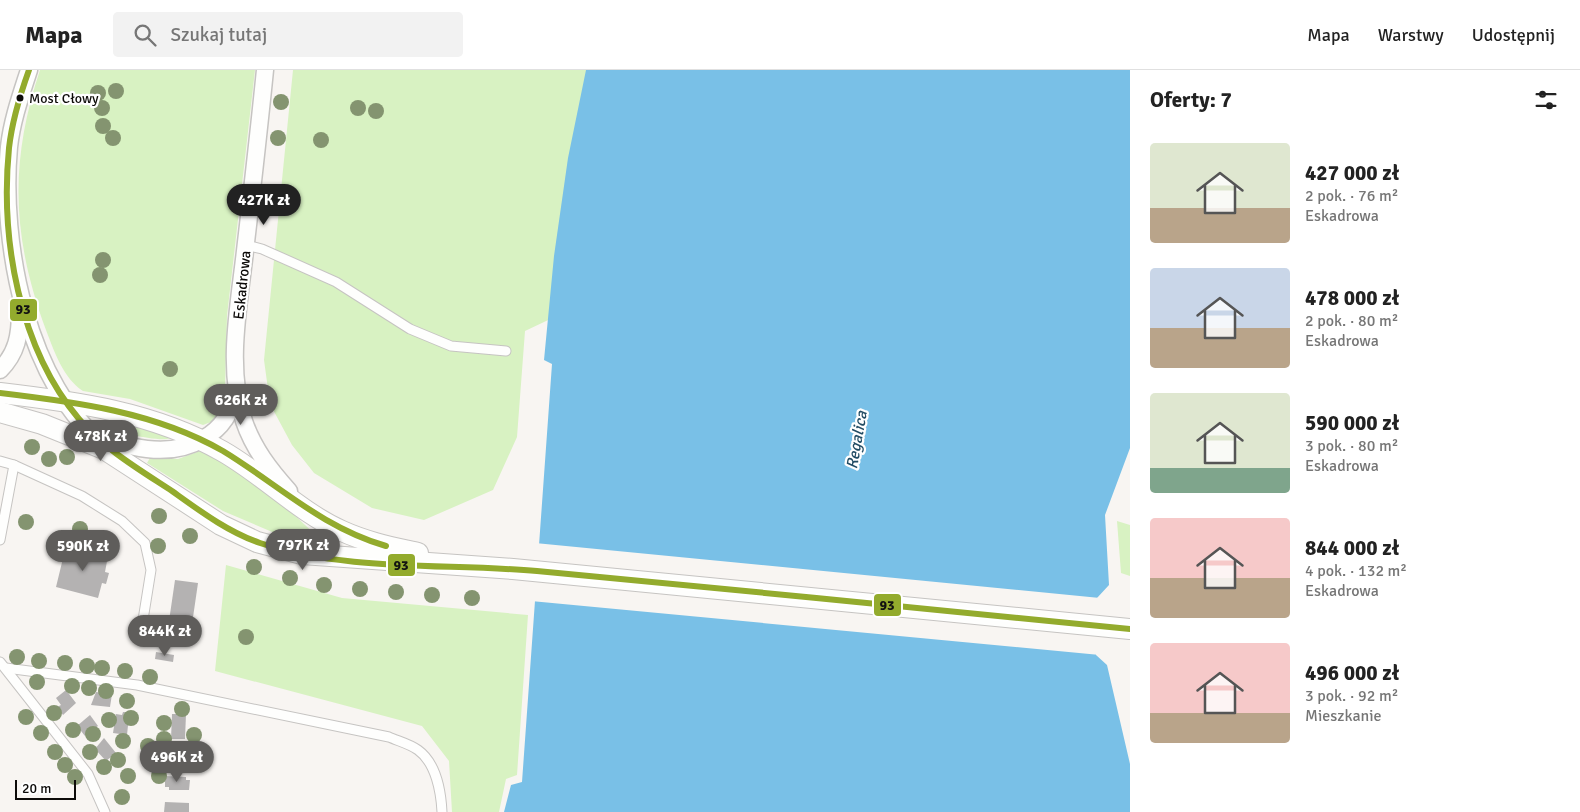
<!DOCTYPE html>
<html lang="pl">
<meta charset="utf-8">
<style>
body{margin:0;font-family:Signika,sans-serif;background:#f2f2f2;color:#222;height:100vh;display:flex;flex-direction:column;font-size:19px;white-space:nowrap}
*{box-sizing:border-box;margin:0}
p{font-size:16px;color:#767676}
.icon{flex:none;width:28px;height:28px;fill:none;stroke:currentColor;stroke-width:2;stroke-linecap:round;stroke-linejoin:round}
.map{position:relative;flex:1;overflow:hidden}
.drawer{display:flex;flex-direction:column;background:#fff;width:450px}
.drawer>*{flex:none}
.scale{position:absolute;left:15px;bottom:12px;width:61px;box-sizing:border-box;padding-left:5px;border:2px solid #0d0b09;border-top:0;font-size:14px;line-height:18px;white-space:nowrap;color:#0d0b09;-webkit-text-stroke:4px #fff;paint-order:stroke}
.price{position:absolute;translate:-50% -42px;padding:0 11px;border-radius:18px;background:#5f5d5b;color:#fff;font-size:16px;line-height:32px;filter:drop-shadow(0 1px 2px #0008)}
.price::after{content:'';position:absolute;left:50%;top:30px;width:15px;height:11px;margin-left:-8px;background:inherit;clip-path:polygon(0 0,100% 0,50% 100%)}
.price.selected{background:#222;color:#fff}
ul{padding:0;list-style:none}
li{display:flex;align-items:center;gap:15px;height:125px;padding:0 20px}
li span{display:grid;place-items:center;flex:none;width:140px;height:100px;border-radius:5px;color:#555}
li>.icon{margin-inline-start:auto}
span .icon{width:60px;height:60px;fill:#fffc;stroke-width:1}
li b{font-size:21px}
h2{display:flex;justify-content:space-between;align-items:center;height:60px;padding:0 20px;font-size:21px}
header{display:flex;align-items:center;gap:30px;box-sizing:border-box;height:70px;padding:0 25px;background:#fff;border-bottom:1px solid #e0e0e0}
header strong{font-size:24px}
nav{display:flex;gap:28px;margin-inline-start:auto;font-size:18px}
.search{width:350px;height:45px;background:#f2f2f2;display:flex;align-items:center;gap:12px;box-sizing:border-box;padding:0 18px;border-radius:5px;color:#767676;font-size:19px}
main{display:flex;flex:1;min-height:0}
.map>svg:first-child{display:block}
</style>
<header>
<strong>Mapa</strong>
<div class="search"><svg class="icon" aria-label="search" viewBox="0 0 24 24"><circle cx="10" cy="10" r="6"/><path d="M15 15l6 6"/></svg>Szukaj tutaj</div>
<nav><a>Mapa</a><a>Warstwy</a><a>Udostępnij</a></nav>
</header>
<main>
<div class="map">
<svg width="1130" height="742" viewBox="0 0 1130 742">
<rect width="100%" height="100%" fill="#f8f5f2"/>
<g fill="#d8f2c2">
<path d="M40,0H255L227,246L225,320L221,339L211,352L203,355L130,329L83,321C63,308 54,281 46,260C12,168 9,93 40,0Z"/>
<polygon points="293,0 604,0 563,243 525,261 517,367 493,420 424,450 372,438 314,403 292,375 270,334 264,290"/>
<path d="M111,349L137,355L170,368C163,373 111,362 107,354Z"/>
<path d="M200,381C231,395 294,441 316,466L310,474L277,464L223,441L147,393L151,386L178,389Z"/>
<polygon points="1117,451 1130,455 1130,506 1121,503"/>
<polygon points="226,495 342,528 528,545 517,705 506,709 499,742 452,742 449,691 422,656 215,601"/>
</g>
<polygon fill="#79c0e7" points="586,0 1130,0 1130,378 1105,445 1109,515 1097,528 1096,585 1107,595 1130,694 1130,742 504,742 511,715 522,712 552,294 544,290 554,186 568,88"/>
<polygon fill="#f8f5f2" points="535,473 1100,528 1100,585 531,531"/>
<g fill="#b4b2b2">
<polygon points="66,476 108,486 105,502 109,503 106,514 102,513 98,528 56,517"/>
<polygon points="175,510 198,513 191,561 168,558"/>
<polygon points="156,582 174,585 173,592 155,589"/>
<polygon points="66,620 76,633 63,645 57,637 61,635 56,628"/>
<polygon points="96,622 112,624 110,637 91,635"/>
<polygon points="123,642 133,643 132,647 129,646 127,665 113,663 116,644 122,645"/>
<polygon points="172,644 186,644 185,669 171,669"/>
<polygon points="90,645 98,656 85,666 77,656"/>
<polygon points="104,668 116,683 106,691 95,679"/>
<polygon points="170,681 191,682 190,692 186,692 186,695 165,694 166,684 170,684"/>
<polygon points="165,706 186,707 186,710 190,710 189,720 169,720 169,717 165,717"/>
<polygon points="165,732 189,733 189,742 164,742"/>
</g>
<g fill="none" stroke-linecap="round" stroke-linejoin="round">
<defs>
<g id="service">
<polyline points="246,175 262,179 336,212 410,259 451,276 506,281"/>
<polyline points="0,391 14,395 0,470"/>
<polyline points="14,395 82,426 122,451 145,473 151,500 142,556"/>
<polyline points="0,592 88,704 105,742"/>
<path d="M6,598L137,615L389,667C398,671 410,674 418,680C436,693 441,722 442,742"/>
</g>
<g id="minor">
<path d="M29,0C21,25 12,50 9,77C0,173 27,316 107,377"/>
<path d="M265,0C259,60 252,121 245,181C239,235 226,298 244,351C253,378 270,400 289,421"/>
<path d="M0,300C17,283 20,265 20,241"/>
<path d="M97,368C114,372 130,377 147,379C187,384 229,365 235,322"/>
</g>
<g id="tertiary">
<path d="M0,323C77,332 153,342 222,381C263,404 299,442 342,461C366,472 391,477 418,483"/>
<polyline points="0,342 42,354 104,379 221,455 257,472 302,484 513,499 1130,559"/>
</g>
</defs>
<use href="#service" stroke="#c6c4c2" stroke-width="11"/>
<use href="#minor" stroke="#c6c4c2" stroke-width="19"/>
<use href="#tertiary" stroke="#c6c4c2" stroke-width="22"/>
<use href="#service" stroke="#fefefd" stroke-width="9"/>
<use href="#minor" stroke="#fefefd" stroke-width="16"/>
<use href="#tertiary" stroke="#fefefd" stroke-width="20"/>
<defs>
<g id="bus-1">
<path d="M29,0C20,25 12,51 9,78C0,169 19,278 79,349C104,379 140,400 172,421C200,441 228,462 260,473C348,502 446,493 537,501C735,519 932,540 1130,559"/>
<path d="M0,323C76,332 155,342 223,381C279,415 321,457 386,476"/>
</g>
</defs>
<use href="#bus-1" stroke="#fff" stroke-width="10"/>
<use href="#bus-1" stroke="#93ab2d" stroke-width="6"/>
</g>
<g fill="#849470">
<circle cx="116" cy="21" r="8"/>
<circle cx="98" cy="23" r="8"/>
<circle cx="281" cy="32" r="8"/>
<circle cx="102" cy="38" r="8"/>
<circle cx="358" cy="38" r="8"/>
<circle cx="376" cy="41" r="8"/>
<circle cx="103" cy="56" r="8"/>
<circle cx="113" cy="68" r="8"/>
<circle cx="278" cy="68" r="8"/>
<circle cx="321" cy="70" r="8"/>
<circle cx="280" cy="137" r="8"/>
<circle cx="103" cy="190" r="8"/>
<circle cx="100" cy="205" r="8"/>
<circle cx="170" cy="299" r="8"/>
<circle cx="32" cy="377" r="8"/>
<circle cx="67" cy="387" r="8"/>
<circle cx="49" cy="389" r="8"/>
<circle cx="159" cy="446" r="8"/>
<circle cx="26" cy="452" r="8"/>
<circle cx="80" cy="459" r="8"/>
<circle cx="190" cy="466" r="8"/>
<circle cx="158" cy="476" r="8"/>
<circle cx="254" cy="497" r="8"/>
<circle cx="290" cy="508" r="8"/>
<circle cx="324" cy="515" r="8"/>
<circle cx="360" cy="519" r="8"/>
<circle cx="396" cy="522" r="8"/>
<circle cx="432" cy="525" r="8"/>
<circle cx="472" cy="528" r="8"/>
<circle cx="246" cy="567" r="8"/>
<circle cx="17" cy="587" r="8"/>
<circle cx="39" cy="591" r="8"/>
<circle cx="65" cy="593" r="8"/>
<circle cx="87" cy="596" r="8"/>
<circle cx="102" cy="598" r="8"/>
<circle cx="125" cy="601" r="8"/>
<circle cx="150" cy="607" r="8"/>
<circle cx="37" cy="612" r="8"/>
<circle cx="72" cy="616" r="8"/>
<circle cx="89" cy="618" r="8"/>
<circle cx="106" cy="621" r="8"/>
<circle cx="127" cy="631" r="8"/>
<circle cx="182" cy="639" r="8"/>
<circle cx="54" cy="643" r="8"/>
<circle cx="26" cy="647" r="8"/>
<circle cx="131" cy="648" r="8"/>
<circle cx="109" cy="650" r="8"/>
<circle cx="164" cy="653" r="8"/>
<circle cx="73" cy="660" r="8"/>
<circle cx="41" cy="663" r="8"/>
<circle cx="93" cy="664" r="8"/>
<circle cx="194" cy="665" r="8"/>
<circle cx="164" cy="669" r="8"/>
<circle cx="123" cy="671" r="8"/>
<circle cx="148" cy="676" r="8"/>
<circle cx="55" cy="682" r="8"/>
<circle cx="90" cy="682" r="8"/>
<circle cx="118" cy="690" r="8"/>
<circle cx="65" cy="695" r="8"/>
<circle cx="104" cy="697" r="8"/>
<circle cx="128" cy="706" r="8"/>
<circle cx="159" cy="706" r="8"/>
<circle cx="75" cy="707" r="8"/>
<circle cx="122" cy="727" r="8"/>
</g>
<circle fill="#0d0b09" stroke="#fff" stroke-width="2" cx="20" cy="28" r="4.5"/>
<g text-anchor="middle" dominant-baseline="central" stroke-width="4.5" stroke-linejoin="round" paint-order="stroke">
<g font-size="14" fill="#0d0b09" stroke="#fff" text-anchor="start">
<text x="29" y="28">Most Cłowy</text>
</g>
<g font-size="15" fill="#0d0b09" stroke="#fff">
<text transform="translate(242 215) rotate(-84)">Eskadrowa</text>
</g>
<g font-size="16" font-style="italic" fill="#224c64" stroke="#fff">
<text transform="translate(857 370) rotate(-80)">Regalica</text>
</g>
</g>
<g stroke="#fff" stroke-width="2">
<rect x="9" y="228" width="29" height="24" rx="5" fill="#93ab2d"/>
<rect x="387" y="483" width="29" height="24" rx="5" fill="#93ab2d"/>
<rect x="873" y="523" width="29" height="24" rx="5" fill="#93ab2d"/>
</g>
<g font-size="14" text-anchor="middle" font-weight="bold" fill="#111">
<text x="23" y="244">93</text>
<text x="401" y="500">93</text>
<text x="887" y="540">93</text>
</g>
</svg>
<div class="scale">20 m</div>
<b class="price selected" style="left:264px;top:156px">427K zł</b>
<b class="price" style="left:241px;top:356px">626K zł</b>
<b class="price" style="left:101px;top:392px">478K zł</b>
<b class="price" style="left:303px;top:501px">797K zł</b>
<b class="price" style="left:83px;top:502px">590K zł</b>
<b class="price" style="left:165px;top:587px">844K zł</b>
<b class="price" style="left:177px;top:713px">496K zł</b>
</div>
<section class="drawer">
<h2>Oferty: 7<svg class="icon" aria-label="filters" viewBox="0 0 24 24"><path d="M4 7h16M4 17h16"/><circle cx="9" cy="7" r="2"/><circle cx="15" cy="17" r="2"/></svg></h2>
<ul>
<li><span style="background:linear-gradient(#dfe7d0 65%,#b9a48a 0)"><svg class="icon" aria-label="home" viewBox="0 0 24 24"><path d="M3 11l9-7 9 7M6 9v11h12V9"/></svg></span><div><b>427 000 zł</b><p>2 pok. · 76 m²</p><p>Eskadrowa</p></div></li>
<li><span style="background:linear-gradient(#c9d6e8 60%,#b9a48a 0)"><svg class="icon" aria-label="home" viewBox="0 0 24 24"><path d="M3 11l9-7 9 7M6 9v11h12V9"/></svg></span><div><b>478 000 zł</b><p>2 pok. · 80 m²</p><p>Eskadrowa</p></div></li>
<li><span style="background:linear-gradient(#dfe7d0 75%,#7fa58c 0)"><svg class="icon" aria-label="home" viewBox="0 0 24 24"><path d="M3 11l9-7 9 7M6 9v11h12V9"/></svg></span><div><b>590 000 zł</b><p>3 pok. · 80 m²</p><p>Eskadrowa</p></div></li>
<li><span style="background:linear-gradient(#f6c9c9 60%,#b9a48a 0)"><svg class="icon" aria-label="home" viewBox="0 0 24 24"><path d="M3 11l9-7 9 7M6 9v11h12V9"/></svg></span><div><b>844 000 zł</b><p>4 pok. · 132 m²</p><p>Eskadrowa</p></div></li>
<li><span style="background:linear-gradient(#f6c9c9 70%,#b9a48a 0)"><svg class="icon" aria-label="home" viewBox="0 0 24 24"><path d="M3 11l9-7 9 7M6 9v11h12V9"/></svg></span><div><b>496 000 zł</b><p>3 pok. · 92 m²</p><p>Mieszkanie</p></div></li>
</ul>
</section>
</main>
